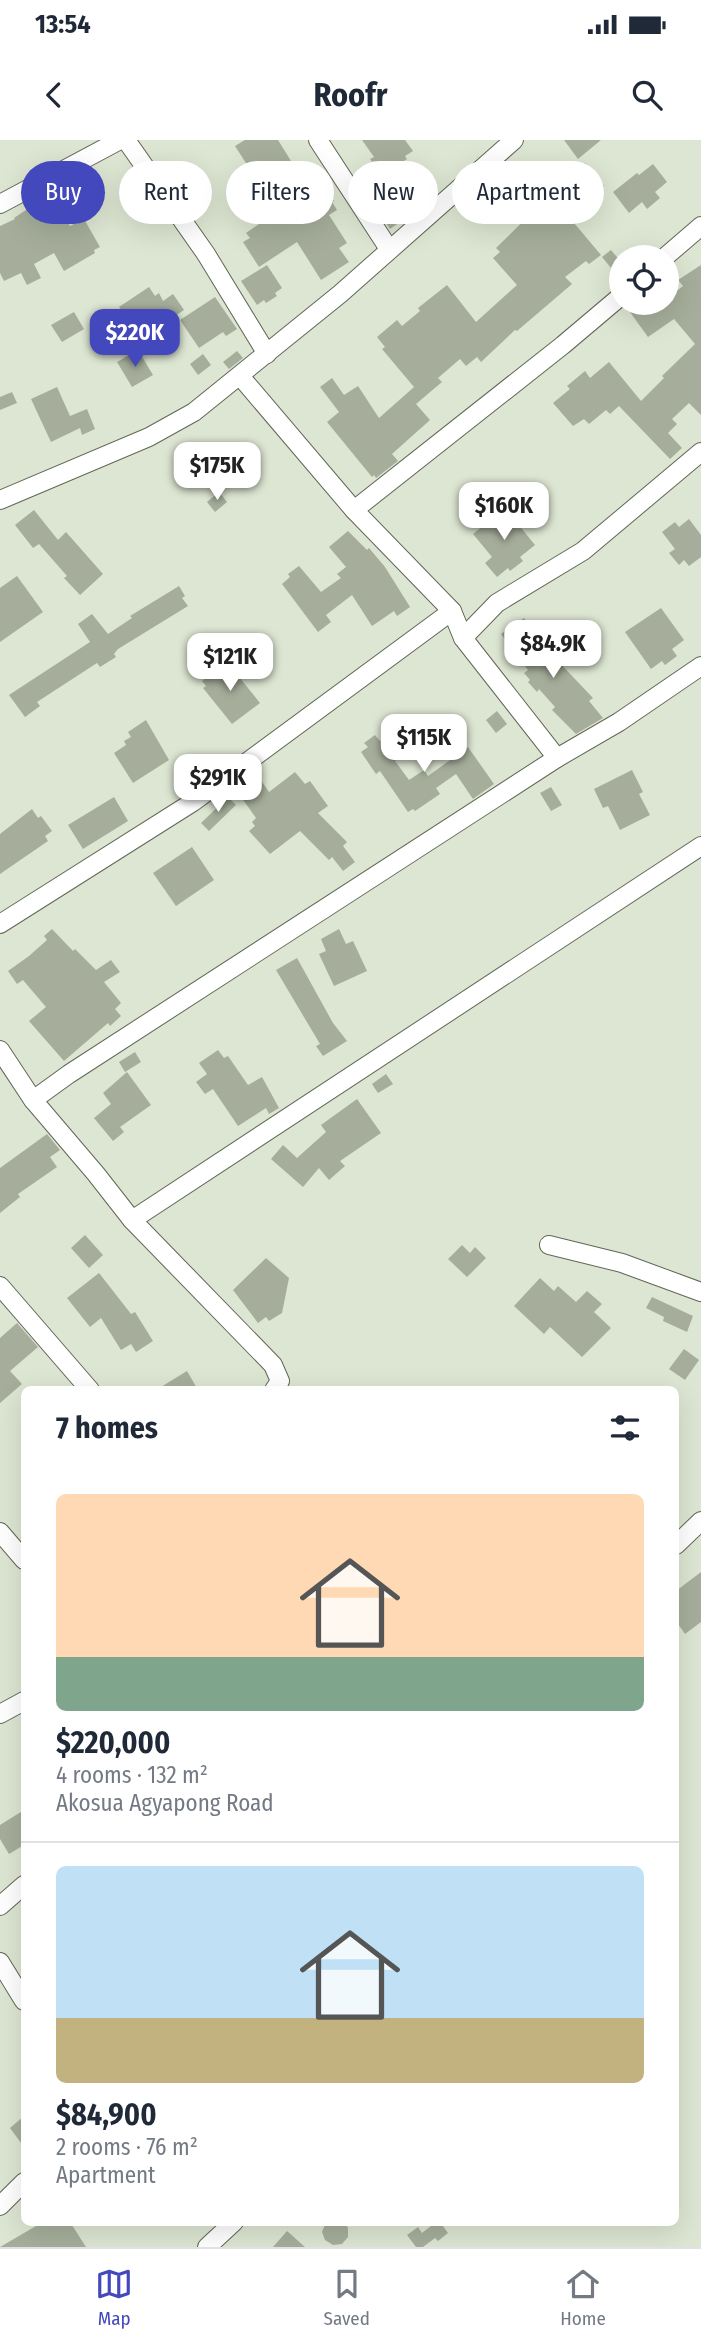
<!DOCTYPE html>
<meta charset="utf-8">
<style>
body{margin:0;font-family:"Fira Sans Condensed",sans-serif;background:#f2f2f3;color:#1f2937;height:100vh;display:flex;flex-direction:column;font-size:26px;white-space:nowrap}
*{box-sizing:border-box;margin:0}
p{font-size:23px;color:#747a83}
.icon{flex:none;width:38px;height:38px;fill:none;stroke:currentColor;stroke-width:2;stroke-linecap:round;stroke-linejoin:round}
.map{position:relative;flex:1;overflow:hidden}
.sheet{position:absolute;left:21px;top:1246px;width:658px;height:840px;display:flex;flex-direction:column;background:#fff;border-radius:10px;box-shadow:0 7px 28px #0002}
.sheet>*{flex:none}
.banner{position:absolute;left:21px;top:21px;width:660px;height:63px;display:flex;gap:14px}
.fabs{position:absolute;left:609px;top:105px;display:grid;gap:14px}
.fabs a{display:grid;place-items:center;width:70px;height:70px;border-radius:50%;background:#fff;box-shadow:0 7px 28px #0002;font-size:35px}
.price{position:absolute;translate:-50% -60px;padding:0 16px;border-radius:14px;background:#fff;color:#222;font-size:23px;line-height:46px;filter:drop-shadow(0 2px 4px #0008)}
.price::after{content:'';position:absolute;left:50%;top:42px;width:21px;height:16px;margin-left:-10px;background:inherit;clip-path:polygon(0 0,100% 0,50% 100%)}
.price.current{background:#4348bd;color:#fff}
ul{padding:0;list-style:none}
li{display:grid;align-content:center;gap:14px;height:371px;padding:0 35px}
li+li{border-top:2px solid #e0e1e3}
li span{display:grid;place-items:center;height:217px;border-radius:10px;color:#555}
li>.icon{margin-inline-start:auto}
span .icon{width:126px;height:126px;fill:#fffc;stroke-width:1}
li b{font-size:30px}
h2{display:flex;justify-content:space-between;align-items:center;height:84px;padding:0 35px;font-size:30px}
.pill{padding:0 24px;border-radius:32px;background:#fff;box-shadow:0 7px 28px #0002;font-size:24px;line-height:63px}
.pill.current{background:#4348bd;color:#fff}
.status{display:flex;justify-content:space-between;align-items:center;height:49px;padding:0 35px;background:#fff;direction:ltr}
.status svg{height:19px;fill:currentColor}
header{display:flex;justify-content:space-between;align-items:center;height:91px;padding:0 35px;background:#fff;font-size:32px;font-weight:700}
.tab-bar{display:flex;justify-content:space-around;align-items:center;height:98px;border-top:2px solid #e0e1e3;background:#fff;font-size:19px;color:#747a83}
.tab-bar a{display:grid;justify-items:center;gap:4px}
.tab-bar .current{color:#4348bd}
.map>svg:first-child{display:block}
</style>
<div class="status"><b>13:54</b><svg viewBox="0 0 49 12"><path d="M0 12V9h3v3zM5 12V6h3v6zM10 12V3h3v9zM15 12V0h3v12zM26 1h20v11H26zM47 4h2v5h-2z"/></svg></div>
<header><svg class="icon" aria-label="back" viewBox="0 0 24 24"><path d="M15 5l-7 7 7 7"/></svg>Roofr<svg class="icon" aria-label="search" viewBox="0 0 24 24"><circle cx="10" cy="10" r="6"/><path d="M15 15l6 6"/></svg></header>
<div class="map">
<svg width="701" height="2107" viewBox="0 0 701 2107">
<rect width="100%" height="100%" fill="#dde6d2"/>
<g fill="#a6ae9b">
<polygon points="245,0 278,0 291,21 258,42 235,6"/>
<polygon points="362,0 405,0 413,11 405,16 407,19 398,25 400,28 384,39 370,19 374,17"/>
<polygon points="564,0 601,0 578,19"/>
<polygon points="585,23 604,46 569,77 601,115 589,124 586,121 565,137 572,144 517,191 515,190 481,222 477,217 466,226 460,219 438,238 442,242 416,264 430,280 392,314 398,321 376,338 374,335 372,337 327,282 339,272 320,247 332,238 344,255 358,246 379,278 414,247 382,209 385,207 377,197 397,180 402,186 420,171 418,168 447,145 476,182 517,145 493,118 500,112 496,108 565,40"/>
<polygon points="653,24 667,42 655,52 660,58 647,69 642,62 629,73 613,52 637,33 639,35"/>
<polygon points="510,33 519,44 479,78 475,73 472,75 462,63 484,45 489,51"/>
<polygon points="377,41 395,69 406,62 413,73 390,89 364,49"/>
<polygon points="319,42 334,61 332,62 337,70 329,75 347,103 339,108 349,122 321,140 297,102 259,127 243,102 250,98 246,93"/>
<polygon points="50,54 70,86 84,79 100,107 94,110 95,113 64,131 54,113 34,124 41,138 27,145 21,133 4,141 0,133 0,86 15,79 14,78"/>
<polygon points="611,110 621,122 621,140 602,117"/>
<polygon points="267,125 282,148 275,153 277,156 266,163 264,160 257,165 241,141"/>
<polygon points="701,125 701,275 689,263 672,279 677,284 668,293 682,308 670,319 619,266 610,274 606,270 589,284 584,279 573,286 553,263 570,249 567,246 585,231 590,238 609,222 641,261 664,238 662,236 695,204 674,179 648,197 627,168 634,163 649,163 654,169 662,163 667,163 667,159 683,146 678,140"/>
<polygon points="149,147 155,156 159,153 163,161 173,154 184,170 131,206 111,176 121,170 119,167"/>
<polygon points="215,157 237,189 226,196 223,192 199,208 180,180"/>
<polygon points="74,172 84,189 62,202 51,185"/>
<polygon points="138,210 153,235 132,247 117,222"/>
<polygon points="237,211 243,218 229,229 223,222"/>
<polygon points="203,214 211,225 198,235 190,224"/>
<polygon points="57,247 70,276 87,269 95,289 82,295 80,288 51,302 31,259"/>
<polygon points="12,252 17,263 0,270 0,257"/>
<polygon points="219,352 227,362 215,372 207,362"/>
<polygon points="505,368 535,405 520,417 523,421 510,431 508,428 497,437 485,423 492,417 473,394"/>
<polygon points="34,370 58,400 66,392 103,434 80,455 64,438 67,436 39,404 33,408 15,385"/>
<polygon points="689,379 701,395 701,417 689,426 684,420 679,425 669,413 675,409 662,392 675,382 679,387"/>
<polygon points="348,391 367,410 369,408 385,427 410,467 397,476 394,471 372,486 352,455 326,475 331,482 318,492 282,444 290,437 288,434 299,426 321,452 341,438 337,434 346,427 329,407"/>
<polygon points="17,436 43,472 0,502 0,448"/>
<polygon points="179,446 185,456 182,458 188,466 118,509 114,514 116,517 100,527 97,523 37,562 40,566 25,577 9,555 90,502 78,484 92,474 108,494 132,478 130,476"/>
<polygon points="661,468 684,500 672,509 677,516 665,525 662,521 651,529 625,492"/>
<polygon points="524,478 533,490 527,494 543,516 547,513 553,520 555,518 593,558 589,561 603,578 576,594 552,570 555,567 539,549 537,552 528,542 530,540 524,533 528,530 501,494"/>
<polygon points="227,522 260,563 232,584 203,548 206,546 202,541"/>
<polygon points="497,571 507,584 496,593 486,580"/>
<polygon points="146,580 169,620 133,643 114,613 126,605 124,601 131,597 128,592"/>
<polygon points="375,595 380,601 388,596 402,616 395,621 409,640 424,630 428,636 468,607 494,644 473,659 456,634 436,648 440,654 415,671 413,669 408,672 380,631 376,634 361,612 368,607 364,603"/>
<polygon points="632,630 643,652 639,654 650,675 620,690 608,666 603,668 594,649"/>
<polygon points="295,632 305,644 310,641 328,666 318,673 347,702 343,706 355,722 343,731 332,717 329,720 300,691 270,714 249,691 255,686 252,682 256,678 239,654 260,639 269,652"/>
<polygon points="551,647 562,665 551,671 540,653"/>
<polygon points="114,657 128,681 83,709 68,685"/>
<polygon points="228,657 236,665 209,691 201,683"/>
<polygon points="32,669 38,678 41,676 52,691 45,696 48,701 0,734 0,694"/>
<polygon points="192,707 214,740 176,766 153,733"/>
<polygon points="52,789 73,811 75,809 96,830 111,820 120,832 104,842 121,863 115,869 121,876 110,886 108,883 64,921 29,881 46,867 23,840 17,844 8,831 29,816 47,800 44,796"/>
<polygon points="339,789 346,804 353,801 367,831 334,846 319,814 326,811 321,799"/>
<polygon points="297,818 333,883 347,901 323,916 316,906 320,904 276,830"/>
<polygon points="218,910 224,918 228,916 248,945 262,937 279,968 269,974 266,968 238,986 213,949 205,954 196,942 207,934 199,923"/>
<polygon points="135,912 141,922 125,932 119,922"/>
<polygon points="127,932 151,965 120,987 124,992 113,1001 94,978 111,964 103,953"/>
<polygon points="386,934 393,944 378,953 372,944"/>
<polygon points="357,959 381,993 340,1021 345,1026 329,1040 319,1028 303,1047 271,1019 283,1005 297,1018 326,992 321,985"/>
<polygon points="47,994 60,1010 50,1017 57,1027 18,1054 20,1057 0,1073 0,1028"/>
<polygon points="85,1095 103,1115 89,1128 71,1108"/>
<polygon points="462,1105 470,1113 475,1107 486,1118 467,1137 448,1119"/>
<polygon points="266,1118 289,1138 282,1173 269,1181 266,1177 258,1183 233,1150"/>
<polygon points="99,1133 131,1174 135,1172 153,1201 136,1212 131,1204 121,1210 101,1178 90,1187 67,1158"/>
<polygon points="540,1138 554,1151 558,1146 576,1162 587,1151 602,1164 594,1172 611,1188 582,1217 550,1187 544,1194 514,1166"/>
<polygon points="652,1157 693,1176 687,1192 663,1181 664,1177 646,1168"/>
<polygon points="17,1183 38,1207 10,1231 22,1244 0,1263 0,1198"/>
<polygon points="684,1209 699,1220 685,1240 669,1229"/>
<polygon points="187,1231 198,1250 156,1250"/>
<polygon points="701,1432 701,1482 685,1494 676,1481 676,1451"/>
<polygon points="24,1670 24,1705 9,1714 0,1699 0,1685"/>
<polygon points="24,1976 24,2007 10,1988"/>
<polygon points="43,2082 70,2082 86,2107 0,2107"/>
<polygon points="326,2082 344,2082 348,2088 348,2097 342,2104 333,2105 325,2100 322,2092"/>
<polygon points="436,2082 440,2082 448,2093 438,2101 435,2098 423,2107 416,2107 407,2095 418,2087 422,2093"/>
<polygon points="287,2091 305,2107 273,2107"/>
</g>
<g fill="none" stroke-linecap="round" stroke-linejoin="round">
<defs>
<g id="minor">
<polyline points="126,0 206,114 267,214"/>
<polyline points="318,0 389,109"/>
<polyline points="0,64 120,0"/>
<polyline points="665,117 701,86"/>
<polyline points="240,236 354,370 452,471 463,498 557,618"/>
<polyline points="0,360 149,297 194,272 340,154 514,0"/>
<polyline points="354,370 563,205 621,156"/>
<polyline points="463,498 497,463 583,411 701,312"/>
<polyline points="0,784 193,662 452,471"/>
<polyline points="0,910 33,960 69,934 557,618 619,582 701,526"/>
<polyline points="33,960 96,1034 132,1080 273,1225 280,1241 274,1250"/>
<polyline points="132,1080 701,706"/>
<polyline points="549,1105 622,1123 701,1152"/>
<polyline points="0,1146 90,1250"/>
<polyline points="0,1392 24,1420"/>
<polyline points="676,1405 701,1381"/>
<polyline points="0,1574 24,1561"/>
<polyline points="0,1766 24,1745"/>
<polyline points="0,1822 24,1861"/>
<polyline points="0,2066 24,2042"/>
<polyline points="207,2107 234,2082"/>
</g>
</defs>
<use href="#minor" stroke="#606756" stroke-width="20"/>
<use href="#minor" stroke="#fff" stroke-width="18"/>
</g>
</svg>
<div class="fabs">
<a><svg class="icon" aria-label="locate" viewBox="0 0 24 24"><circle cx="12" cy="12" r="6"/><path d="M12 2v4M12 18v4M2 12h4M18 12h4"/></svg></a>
</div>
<b class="price current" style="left:135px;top:229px">$220K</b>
<b class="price" style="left:217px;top:362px">$175K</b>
<b class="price" style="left:504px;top:402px">$160K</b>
<b class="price" style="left:553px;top:540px">$84.9K</b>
<b class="price" style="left:230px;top:553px">$121K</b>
<b class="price" style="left:424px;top:634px">$115K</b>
<b class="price" style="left:218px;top:674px">$291K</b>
<div class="banner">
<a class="pill current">Buy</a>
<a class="pill">Rent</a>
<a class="pill">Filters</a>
<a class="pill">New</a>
<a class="pill">Apartment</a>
</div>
<section class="sheet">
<h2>7 homes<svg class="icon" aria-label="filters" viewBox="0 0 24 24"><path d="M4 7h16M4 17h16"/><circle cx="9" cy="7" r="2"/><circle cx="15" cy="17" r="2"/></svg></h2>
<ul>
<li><span style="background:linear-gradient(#ffd9b3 75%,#7fa58c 0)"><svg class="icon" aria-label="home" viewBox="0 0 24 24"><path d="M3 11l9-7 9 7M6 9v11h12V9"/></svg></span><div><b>$220,000</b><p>4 rooms · 132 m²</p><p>Akosua Agyapong Road</p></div></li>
<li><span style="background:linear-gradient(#bfe0f5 70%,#c2b280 0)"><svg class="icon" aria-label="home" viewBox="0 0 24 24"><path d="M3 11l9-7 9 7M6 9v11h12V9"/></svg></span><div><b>$84,900</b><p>2 rooms · 76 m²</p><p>Apartment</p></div></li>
</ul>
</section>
</div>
<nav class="tab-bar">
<a class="current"><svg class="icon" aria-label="map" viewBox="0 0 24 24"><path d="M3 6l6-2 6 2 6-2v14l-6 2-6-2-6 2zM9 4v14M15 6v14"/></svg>Map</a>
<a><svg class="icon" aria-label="saved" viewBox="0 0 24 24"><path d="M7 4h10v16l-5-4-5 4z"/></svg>Saved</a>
<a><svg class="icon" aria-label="home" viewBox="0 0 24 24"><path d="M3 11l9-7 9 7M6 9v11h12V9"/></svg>Home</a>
</nav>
